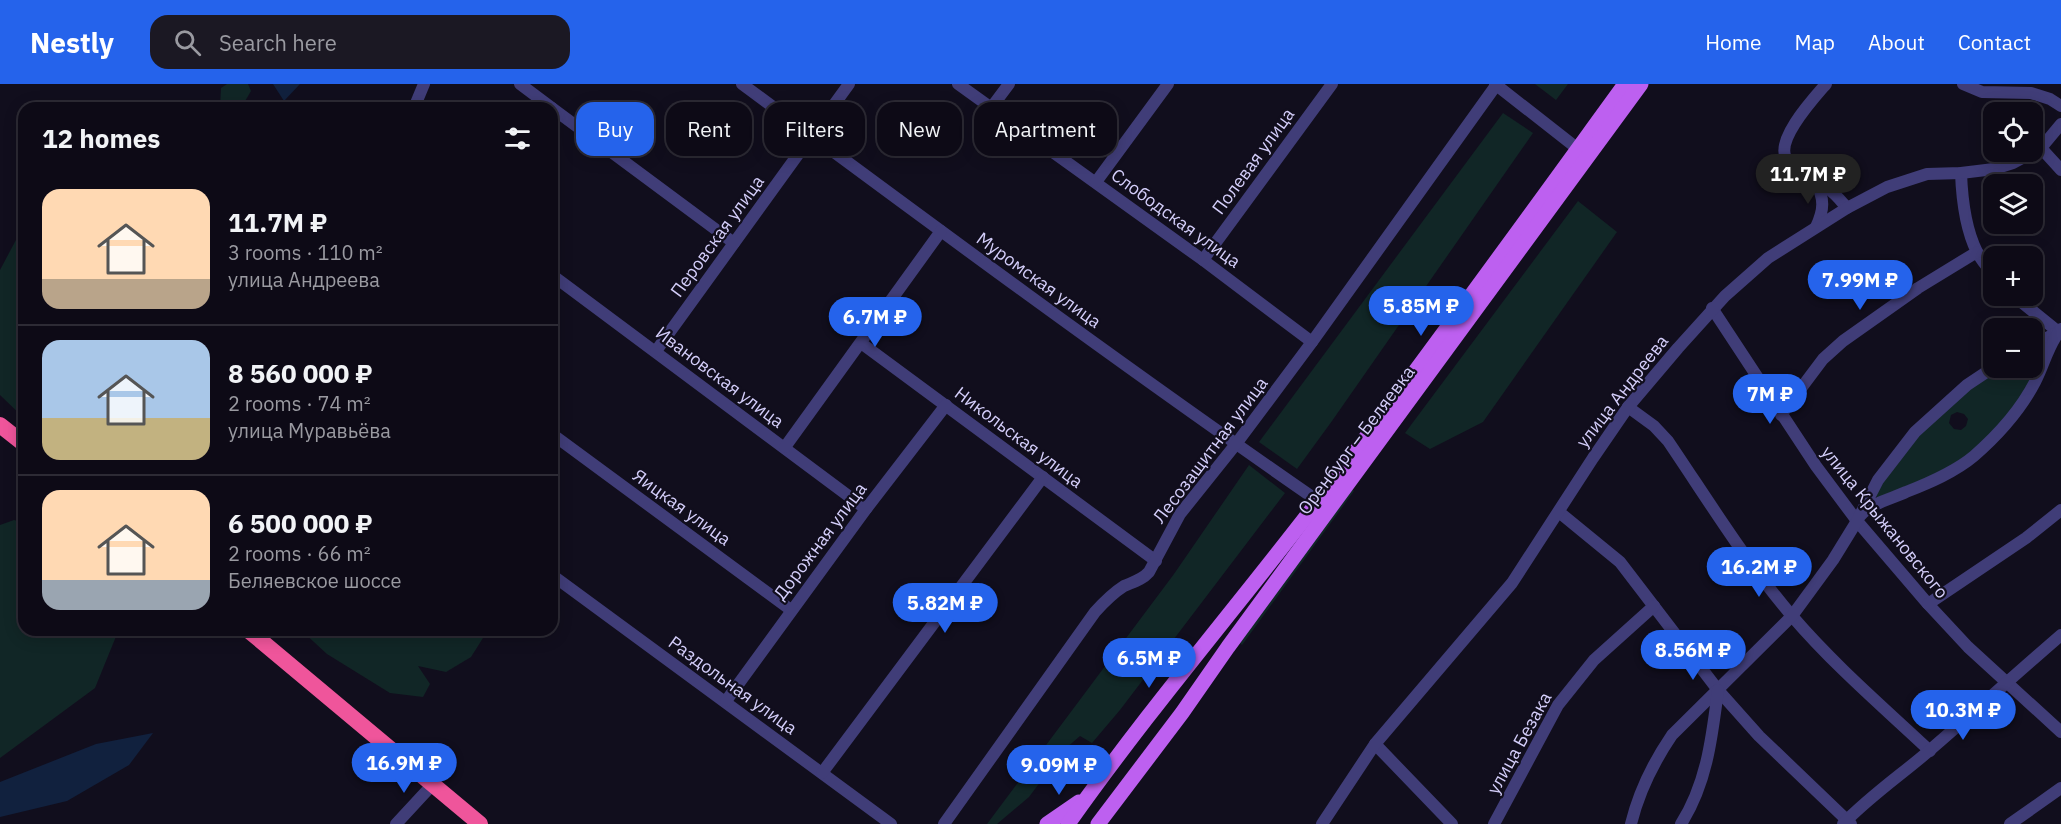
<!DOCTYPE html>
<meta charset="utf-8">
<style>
body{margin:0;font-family:"IBM Plex Sans",sans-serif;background:#1b1823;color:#f1f3f6;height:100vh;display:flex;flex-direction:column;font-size:22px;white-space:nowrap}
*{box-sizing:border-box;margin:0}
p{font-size:20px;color:#9a9aa1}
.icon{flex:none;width:33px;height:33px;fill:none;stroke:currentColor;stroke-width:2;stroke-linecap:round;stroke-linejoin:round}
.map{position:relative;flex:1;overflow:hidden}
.side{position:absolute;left:18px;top:18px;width:540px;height:534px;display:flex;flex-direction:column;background:#0d0a16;border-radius:18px;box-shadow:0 3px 15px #0003,0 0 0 2px #2d2b35}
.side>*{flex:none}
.banner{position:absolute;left:576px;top:18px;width:570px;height:54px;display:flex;gap:12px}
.fabs{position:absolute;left:1983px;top:18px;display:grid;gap:12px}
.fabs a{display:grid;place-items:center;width:60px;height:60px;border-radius:12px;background:#0d0a16;box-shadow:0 3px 15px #0003,0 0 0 2px #2d2b35;font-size:30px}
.price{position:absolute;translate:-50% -51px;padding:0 14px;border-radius:21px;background:#2563eb;color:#fff;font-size:20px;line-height:39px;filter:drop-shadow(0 2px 3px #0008)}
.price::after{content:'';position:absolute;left:50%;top:36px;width:18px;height:14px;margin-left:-9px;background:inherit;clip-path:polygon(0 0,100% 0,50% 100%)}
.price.on{background:#222;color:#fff}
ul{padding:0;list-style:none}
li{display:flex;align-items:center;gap:18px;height:150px;padding:0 24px}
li+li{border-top:2px solid #2d2b35}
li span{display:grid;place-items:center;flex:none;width:168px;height:120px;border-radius:18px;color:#555}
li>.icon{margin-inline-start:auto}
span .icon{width:72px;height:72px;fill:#fffc;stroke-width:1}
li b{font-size:26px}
h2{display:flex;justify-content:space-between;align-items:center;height:72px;padding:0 24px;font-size:26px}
.pill{padding:0 21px;border-radius:18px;background:#0d0a16;box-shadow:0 3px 15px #0003,0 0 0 2px #2d2b35;font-size:21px;line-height:54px}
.pill.on{background:#2563eb;color:#fff}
header{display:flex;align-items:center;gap:36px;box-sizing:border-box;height:84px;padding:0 30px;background:#2563eb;color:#fff}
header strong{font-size:28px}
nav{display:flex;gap:33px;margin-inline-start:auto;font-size:21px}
.search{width:420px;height:54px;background:#1b1823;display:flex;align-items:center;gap:15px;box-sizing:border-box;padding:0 21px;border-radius:18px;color:#9a9aa1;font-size:22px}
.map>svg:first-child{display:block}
</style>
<header>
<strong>Nestly</strong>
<div class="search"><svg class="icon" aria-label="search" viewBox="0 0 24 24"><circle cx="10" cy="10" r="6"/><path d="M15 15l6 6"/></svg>Search here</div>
<nav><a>Home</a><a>Map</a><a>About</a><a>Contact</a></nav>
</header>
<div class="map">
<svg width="2061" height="740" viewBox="0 0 2061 740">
<rect width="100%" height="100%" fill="#110e1d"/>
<g fill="#112626" fill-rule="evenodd">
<polygon points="227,0 248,0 251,7 241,24 220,24 221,4"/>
<polygon points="1535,0 1568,0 1556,16"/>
<polygon points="1503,29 1533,49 1332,337 1297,385 1259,358"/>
<polygon points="1578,117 1617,148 1483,338 1430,365 1405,349"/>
<polygon points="17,154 24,154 24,334 0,311 0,186"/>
<path d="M2036,263L2043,268L2020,317L1976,365L1941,388L1877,414L1875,408L1917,350L1968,303L2000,284H2032L2033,265ZM1957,328L1964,330L1968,335L1966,342L1961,346L1954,345L1949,339L1951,331Z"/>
<polygon points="1249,381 1285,409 1120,626 1092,659 1080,652 1065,665 1029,713 997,740 987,740 1174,490"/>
<polygon points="1352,405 1354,407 1242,561 1240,559"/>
<polygon points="14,436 24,439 24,546 116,546 117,550 95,604 0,674 0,441"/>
<polygon points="301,546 488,546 471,573 446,588 418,582 430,600 423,613 390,609 327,570"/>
</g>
<g fill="#11213e">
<polygon points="273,0 300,0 284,17"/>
<polygon points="153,649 129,681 67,717 0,733 0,698 96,660"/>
</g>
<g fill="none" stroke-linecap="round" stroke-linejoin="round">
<g stroke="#403d78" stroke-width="12">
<polyline points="520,0 552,24"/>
<path d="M742,0C932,141 1123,282 1318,417"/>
<polyline points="958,0 1203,176 1312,258"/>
<polyline points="1495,0 1578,65"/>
<path d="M1826,0C1813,15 1776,55 1786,74C1794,88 1815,96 1827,104C1835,109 1841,117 1847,124"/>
<polyline points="1963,0 1982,8 2031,9 2050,15 2061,22"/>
<polyline points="414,24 424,0"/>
<polyline points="552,24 734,159"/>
<polyline points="991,24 1009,0"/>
<polyline points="2041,64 2061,86"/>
<path d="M1961,89C1962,116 1965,144 1977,168C1981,176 1988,184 1994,191"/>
<polyline points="1096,98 1168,0"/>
<path d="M1815,98C1825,114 1824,126 1816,143"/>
<polyline points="1203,176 1332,0"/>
<polyline points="552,191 866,425"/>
<polyline points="2014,212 2061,250"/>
<polyline points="1712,224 1816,382 1857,437 1928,520 1968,563 2061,648"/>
<polyline points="861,259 1156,477"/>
<polyline points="2032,261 2057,249"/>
<polyline points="656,267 849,0"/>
<path d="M1628,323L1654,342L1668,357C1708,416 1746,478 1792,532C1834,581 1883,623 1930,667"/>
<polyline points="1781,331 1823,275 1843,257 1918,204 1977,168"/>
<polyline points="552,350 791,526"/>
<polyline points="785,363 941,147"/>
<polyline points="1559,428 1620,478 1718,606 1759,652 1851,740"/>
<path d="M1861,431C1872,419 1891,415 1906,408C1929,399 1955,388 1974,372C1998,351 2020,327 2035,298C2044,281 2048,261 2061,245"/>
<polyline points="552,491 891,740"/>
<polyline points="1928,520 2026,454 2061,426"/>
<polyline points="726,617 866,425 946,321"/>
<polyline points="1375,660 1452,740"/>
<polyline points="822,689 1043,393"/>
<polyline points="396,740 433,700"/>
<path d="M944,740L1095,528C1104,518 1113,509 1124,502C1133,498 1142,496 1149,488L1180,430L1236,360L1312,258L1497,0"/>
<polyline points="1322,740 1375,660 1512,499 1593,374 1628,323 1678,264 1725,212 1768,174 1847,124 1887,103 1927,90 1961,89 1994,85 2013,79 2041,64 2061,40"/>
<polyline points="1494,740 1558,621 1594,576 1654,522"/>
<path d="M1631,740C1639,707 1653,679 1672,651L1792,532L1833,476L1857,437L1878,396L1915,348L1967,301L1994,283"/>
<path d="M1681,740C1707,699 1712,653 1718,606"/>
<path d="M1843,740C1870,712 1901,691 1930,666C1974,628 2017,589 2061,551"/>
<polyline points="2010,740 2061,704"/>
</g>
<g stroke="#bd60f0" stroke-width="15">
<polyline points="1047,740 1079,718"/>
<path d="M1068,740C1147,628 1236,524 1319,416C1423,279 1524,139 1625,0"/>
<polyline points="1098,740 1182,629 1228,563 1641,0"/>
</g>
<g stroke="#ef559b" stroke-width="16">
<polyline points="0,341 24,360"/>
<polyline points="248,546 480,740"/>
</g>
</g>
<g text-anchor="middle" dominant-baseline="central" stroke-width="4.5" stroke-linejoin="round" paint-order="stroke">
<g font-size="18" fill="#d4cefa" stroke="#110e1d">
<text transform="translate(1253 77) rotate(-54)">Полевая улица</text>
<text transform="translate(1176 134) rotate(36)">Слободская улица</text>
<text transform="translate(717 152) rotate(-54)">Перовская улица</text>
<text transform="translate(1039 196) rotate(36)">Муромская улица</text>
<text transform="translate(720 293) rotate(37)">Ивановская улица</text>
<text transform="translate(1622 307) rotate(-52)">улица Андреева</text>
<text transform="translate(1019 353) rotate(37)">Никольская улица</text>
<text transform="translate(1356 356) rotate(-53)">Оренбург – Беляевка</text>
<text transform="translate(1210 366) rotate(-53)">Лесозащитная улица</text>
<text transform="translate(682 423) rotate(36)">Яицкая улица</text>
<text transform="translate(1885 438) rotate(51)">улица Крыжановского</text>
<text transform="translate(820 457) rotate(-53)">Дорожная улица</text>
<text transform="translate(733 601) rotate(36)">Раздольная улица</text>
<text transform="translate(1519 659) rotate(-61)">улица Безака</text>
</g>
</g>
</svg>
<div class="fabs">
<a><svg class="icon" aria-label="locate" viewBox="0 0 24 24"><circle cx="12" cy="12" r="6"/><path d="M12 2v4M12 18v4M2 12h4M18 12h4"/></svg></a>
<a><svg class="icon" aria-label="layers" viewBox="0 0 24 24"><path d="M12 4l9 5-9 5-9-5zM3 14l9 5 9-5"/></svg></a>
<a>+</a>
<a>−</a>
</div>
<b class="price on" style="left:1808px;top:121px">11.7M ₽</b>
<b class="price" style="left:1860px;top:227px">7.99M ₽</b>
<b class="price" style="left:1421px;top:253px">5.85M ₽</b>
<b class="price" style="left:875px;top:264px">6.7M ₽</b>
<b class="price" style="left:1770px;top:341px">7M ₽</b>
<b class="price" style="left:1759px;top:514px">16.2M ₽</b>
<b class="price" style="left:945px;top:550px">5.82M ₽</b>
<b class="price" style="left:1693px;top:597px">8.56M ₽</b>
<b class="price" style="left:1149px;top:605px">6.5M ₽</b>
<b class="price" style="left:1963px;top:657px">10.3M ₽</b>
<b class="price" style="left:404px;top:710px">16.9M ₽</b>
<b class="price" style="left:1059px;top:712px">9.09M ₽</b>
<div class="banner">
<a class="pill on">Buy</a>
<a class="pill">Rent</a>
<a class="pill">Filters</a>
<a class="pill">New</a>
<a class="pill">Apartment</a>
</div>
<section class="side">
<h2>12 homes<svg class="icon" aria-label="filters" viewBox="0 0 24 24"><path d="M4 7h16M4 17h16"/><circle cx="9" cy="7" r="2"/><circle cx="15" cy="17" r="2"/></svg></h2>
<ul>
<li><span style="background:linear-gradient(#ffd9b3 75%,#b9a48a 0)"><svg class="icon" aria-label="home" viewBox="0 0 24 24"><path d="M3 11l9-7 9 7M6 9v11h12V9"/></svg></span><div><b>11.7M ₽</b><p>3 rooms · 110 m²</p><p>улица Андреева</p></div></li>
<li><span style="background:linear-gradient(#a9c7e8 65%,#c2b280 0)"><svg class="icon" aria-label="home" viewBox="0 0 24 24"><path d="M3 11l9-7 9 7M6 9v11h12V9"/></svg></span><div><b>8 560 000 ₽</b><p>2 rooms · 74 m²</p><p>улица Муравьёва</p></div></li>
<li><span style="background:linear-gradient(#ffd9b3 75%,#9aa5b1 0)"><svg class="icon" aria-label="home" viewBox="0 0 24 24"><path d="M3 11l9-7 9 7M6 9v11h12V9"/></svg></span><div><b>6 500 000 ₽</b><p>2 rooms · 66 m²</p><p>Беляевское шоссе</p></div></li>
</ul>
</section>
</div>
